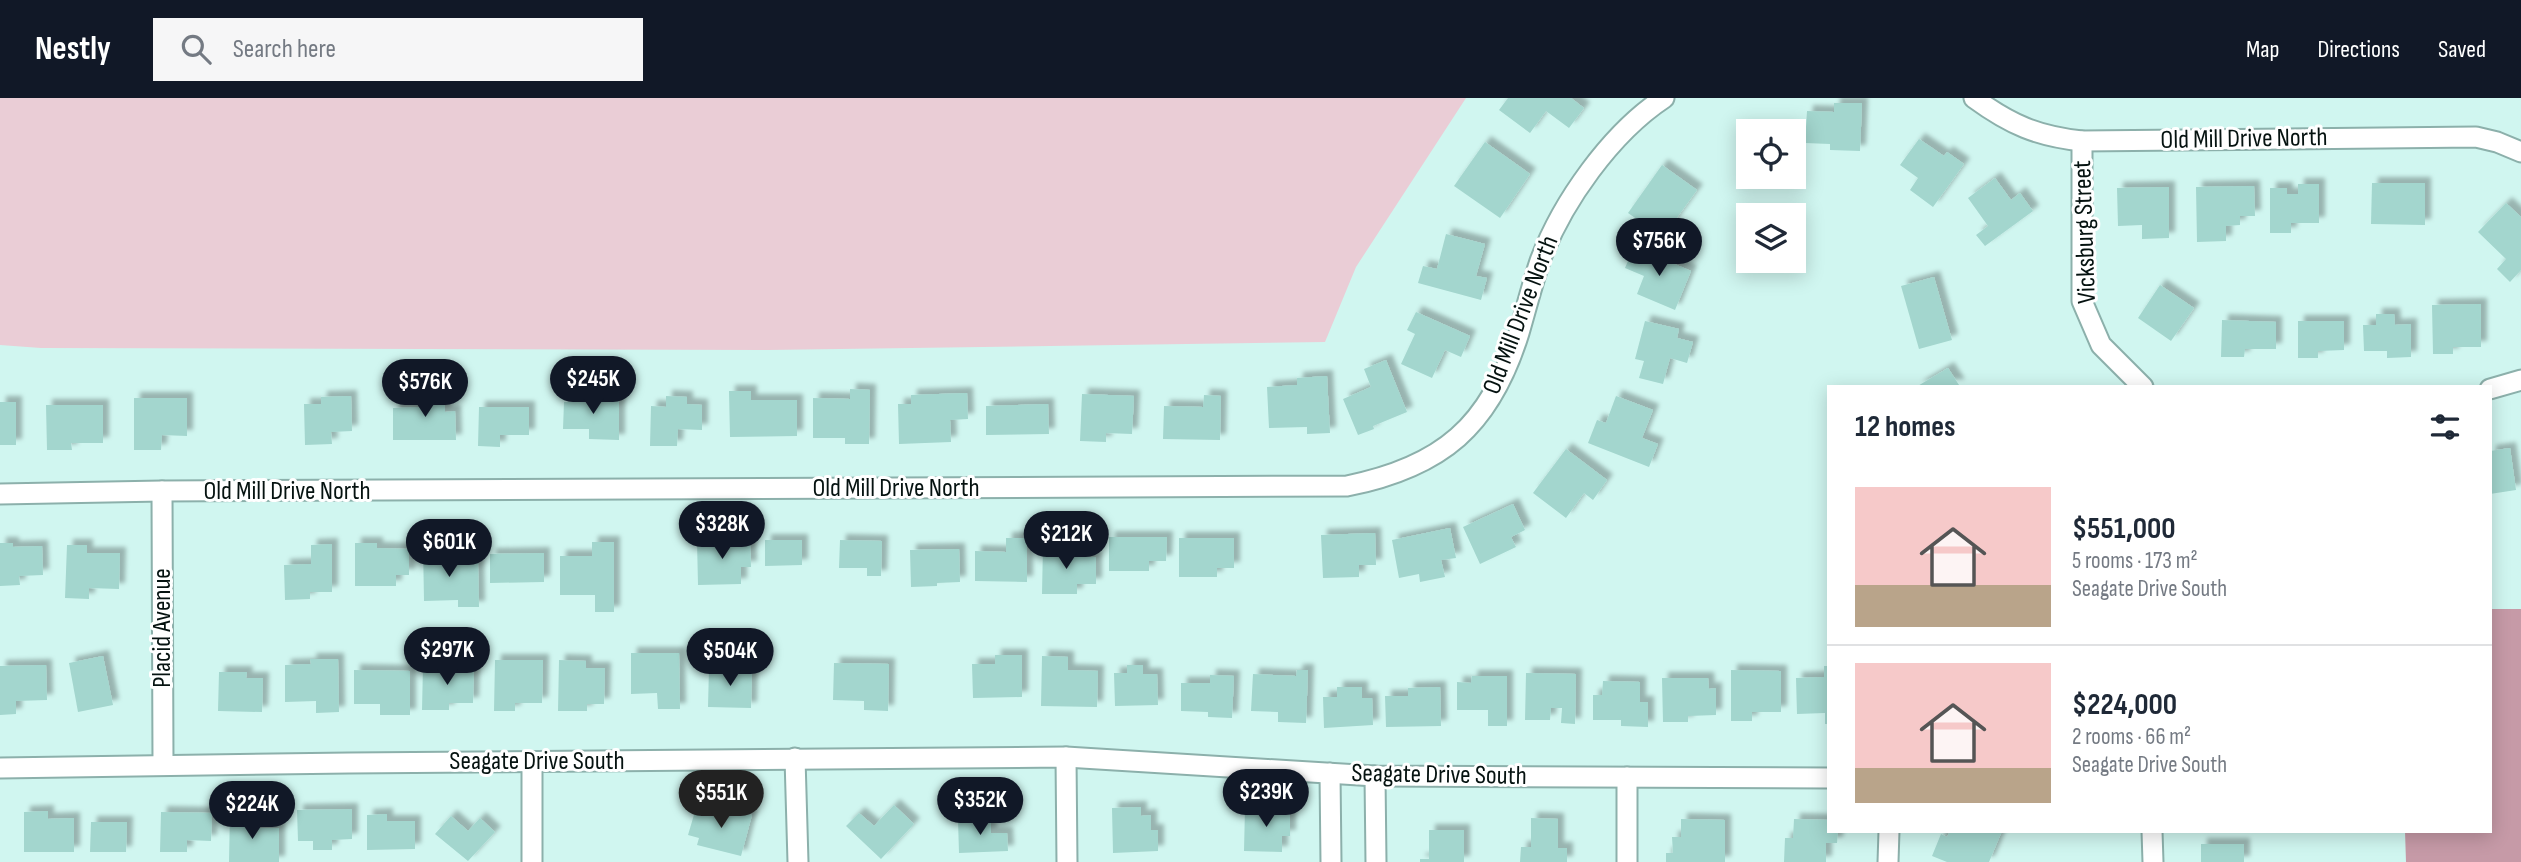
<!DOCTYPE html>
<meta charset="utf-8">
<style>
body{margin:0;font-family:"Sofia Sans Condensed",sans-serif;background:#f6f6f7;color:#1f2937;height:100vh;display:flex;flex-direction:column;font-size:26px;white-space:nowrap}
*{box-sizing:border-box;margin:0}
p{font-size:23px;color:#747a83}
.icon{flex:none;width:38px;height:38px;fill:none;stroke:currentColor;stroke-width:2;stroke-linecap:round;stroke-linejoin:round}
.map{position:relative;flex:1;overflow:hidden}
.side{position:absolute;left:1827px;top:287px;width:665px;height:448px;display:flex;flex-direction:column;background:#fff;border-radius:0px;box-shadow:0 4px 18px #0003}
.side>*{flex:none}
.buttons{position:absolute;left:1736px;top:21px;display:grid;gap:14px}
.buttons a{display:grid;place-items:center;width:70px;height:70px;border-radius:0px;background:#fff;box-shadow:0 4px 18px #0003;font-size:35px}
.price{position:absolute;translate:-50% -60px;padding:0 16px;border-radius:24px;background:#111827;color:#fff;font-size:23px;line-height:46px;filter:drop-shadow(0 2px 4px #0008)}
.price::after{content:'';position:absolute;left:50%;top:42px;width:21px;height:16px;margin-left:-10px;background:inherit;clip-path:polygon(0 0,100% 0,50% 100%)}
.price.on{background:#222;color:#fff}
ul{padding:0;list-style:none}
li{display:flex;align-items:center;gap:21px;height:175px;padding:0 28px}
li+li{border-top:2px solid #e0e1e3}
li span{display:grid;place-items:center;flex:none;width:196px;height:140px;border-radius:0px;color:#555}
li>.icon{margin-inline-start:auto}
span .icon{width:84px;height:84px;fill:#fffc;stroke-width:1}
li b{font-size:30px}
h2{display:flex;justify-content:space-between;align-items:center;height:84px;padding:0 28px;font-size:30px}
header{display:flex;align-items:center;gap:42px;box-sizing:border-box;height:98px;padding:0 35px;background:#111827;color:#fff}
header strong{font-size:33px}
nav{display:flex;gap:38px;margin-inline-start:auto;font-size:24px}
.search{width:490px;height:63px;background:#f6f6f7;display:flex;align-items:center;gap:18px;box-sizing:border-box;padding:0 24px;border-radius:0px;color:#747a83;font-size:26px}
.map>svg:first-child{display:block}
</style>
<header>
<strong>Nestly</strong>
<div class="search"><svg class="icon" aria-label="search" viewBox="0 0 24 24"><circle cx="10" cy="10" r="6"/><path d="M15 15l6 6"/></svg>Search here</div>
<nav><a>Map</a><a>Directions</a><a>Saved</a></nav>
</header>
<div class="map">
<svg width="2521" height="764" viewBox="0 0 2521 764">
<defs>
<filter id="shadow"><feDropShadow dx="6" dy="-6" stdDeviation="2" flood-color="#0004"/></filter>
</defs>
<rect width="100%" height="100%" fill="#d0f6f0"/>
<polygon fill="#eacdd6" points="0,0 1466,0 1356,169 1325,244 768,252 41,250 0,247"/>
<polygon fill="#c69aa7" points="2490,511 2521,511 2521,764 2406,764 2405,733 2490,733"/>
<g fill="#a3d6ce" filter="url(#shadow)">
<polygon points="1508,0 1571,0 1584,10 1569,30 1546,13 1530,35 1499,12"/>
<polygon points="1834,5 1862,5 1860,53 1830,52 1830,46 1805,45 1807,13 1834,14"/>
<polygon points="1919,41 1944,58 1947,54 1964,66 1933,109 1910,92 1918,80 1900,67"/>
<polygon points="1485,44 1530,76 1500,120 1454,88"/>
<polygon points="1662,67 1697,92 1663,139 1628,115"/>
<polygon points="1995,80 2011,102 2020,95 2033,113 1985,148 1976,137 1988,128 1968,100"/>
<polygon points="2372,85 2425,85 2425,127 2371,126"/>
<polygon points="2298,86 2319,86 2319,125 2291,125 2291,135 2270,135 2270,90 2287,90 2287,96 2298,96"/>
<polygon points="2254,88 2255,118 2240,118 2240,127 2226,128 2226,143 2197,144 2196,89"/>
<polygon points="2169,89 2169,140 2142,141 2142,127 2118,128 2117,90"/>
<polygon points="2506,105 2521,119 2521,172 2510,184 2497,171 2506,161 2478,134"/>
<polygon points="1446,136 1485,146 1476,178 1487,180 1481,202 1418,185 1423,168 1437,171"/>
<polygon points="1634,149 1691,173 1675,212 1637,196 1644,178 1625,170"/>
<polygon points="1934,179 1952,242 1919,251 1901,188"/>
<polygon points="2160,187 2194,210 2171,243 2138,220"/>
<polygon points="2481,206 2481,249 2453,249 2453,256 2433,256 2432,207"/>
<polygon points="1416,214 1470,238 1461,259 1445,252 1432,280 1401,266 1415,236 1407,232"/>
<polygon points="2376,216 2394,216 2395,227 2411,226 2411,259 2387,260 2387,253 2364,253 2363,227 2376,227"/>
<polygon points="2222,222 2276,224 2276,251 2245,251 2244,259 2221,259"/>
<polygon points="1645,223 1679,231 1677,240 1693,244 1687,265 1670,260 1663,286 1639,280 1644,263 1635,261"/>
<polygon points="2298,223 2344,223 2344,252 2318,253 2318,260 2298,260"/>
<polygon points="1386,262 1407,314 1373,328 1374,331 1358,337 1343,301 1371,289 1364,271"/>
<polygon points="1948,270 1959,287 1916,289"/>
<polygon points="1327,278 1330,335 1307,336 1307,329 1269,330 1267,289 1297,287 1297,280"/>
<polygon points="419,290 444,290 445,314 455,313 456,342 393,342 393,310 419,309"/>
<polygon points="850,291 870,292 869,346 845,346 845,340 813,340 813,300 850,301"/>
<polygon points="577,292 601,293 601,302 619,302 619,342 589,341 589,331 563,331 564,304 577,304"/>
<polygon points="729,293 751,293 751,302 797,302 797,338 730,339"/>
<polygon points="967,295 968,321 950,322 951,344 899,346 898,306 911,306 911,297"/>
<polygon points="1082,296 1134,298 1132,336 1106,335 1106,344 1080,343"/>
<polygon points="1204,297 1221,298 1220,342 1163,341 1164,308 1203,309"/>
<polygon points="351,298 352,333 331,334 332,346 305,347 304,306 321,306 321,299"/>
<polygon points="666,298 687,299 687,306 702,307 702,332 678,331 677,348 650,348 651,308 666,309"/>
<polygon points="1616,298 1653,312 1642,340 1658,346 1649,369 1588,345 1597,322 1606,325"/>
<polygon points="134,300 187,300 187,338 162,337 161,352 134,352"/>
<rect x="0" y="304" width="16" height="43"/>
<polygon points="1048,306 1049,336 986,337 986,308"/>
<polygon points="46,307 103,307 103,345 71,345 72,352 47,352"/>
<polygon points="479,309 529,309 529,337 500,337 500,349 478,348"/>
<polygon points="2510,350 2516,392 2490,396 2490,353"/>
<polygon points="1566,351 1607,382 1593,402 1584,395 1566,420 1533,395"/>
<polygon points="1513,406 1525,432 1511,439 1516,449 1480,466 1463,429"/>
<polygon points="1450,430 1456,460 1441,462 1445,479 1420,484 1419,476 1399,480 1392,442"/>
<polygon points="1375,435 1376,467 1359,467 1359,479 1323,480 1321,437"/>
<polygon points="1109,439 1167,439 1166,463 1149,463 1149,473 1109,473"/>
<polygon points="1006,440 1027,440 1027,484 975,483 975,453 1006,454"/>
<polygon points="1179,440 1234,440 1234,470 1217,470 1217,479 1179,479"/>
<polygon points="750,442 751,469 741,469 741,486 698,487 697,443"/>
<polygon points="765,442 802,442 802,467 765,468"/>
<polygon points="840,442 882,443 881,478 867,478 867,470 839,470"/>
<polygon points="592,444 614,444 614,514 595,514 595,497 560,497 560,458 592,458"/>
<polygon points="0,445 13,445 13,449 42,448 43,477 19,478 20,487 0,488"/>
<polygon points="355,445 377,445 377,450 409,451 409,477 396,477 396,488 355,488"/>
<polygon points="332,446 332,494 310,494 310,501 285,502 284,467 311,466 311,447"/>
<polygon points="67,447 87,447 87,455 120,455 119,491 89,490 89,501 65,500"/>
<polygon points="423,447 445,447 445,465 478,465 479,509 458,509 458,502 424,503"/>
<polygon points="1043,447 1069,448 1069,459 1096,459 1096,486 1077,486 1077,496 1042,496"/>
<polygon points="959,451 960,484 937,485 937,488 911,489 910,452"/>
<polygon points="544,455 544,484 490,485 490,456"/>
<polygon points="631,555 679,555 680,611 658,611 657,595 631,596"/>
<polygon points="995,557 1022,557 1022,599 973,600 972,566 995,566"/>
<polygon points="103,558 113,607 78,614 69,565"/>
<polygon points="1042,558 1068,559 1068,572 1098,573 1097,609 1041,608"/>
<polygon points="310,561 338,561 339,614 316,615 316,603 285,604 285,567 311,566"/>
<polygon points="495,562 543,562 542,605 515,605 515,613 494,613"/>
<polygon points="559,562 586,563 586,570 605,570 604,606 587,606 587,613 558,613"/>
<polygon points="834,565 889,566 888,613 864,612 864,603 833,602"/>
<polygon points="46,567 47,602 16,603 16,616 0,617 0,568"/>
<polygon points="1127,567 1143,567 1143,576 1157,576 1158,607 1115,608 1114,575 1127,575"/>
<polygon points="423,568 474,569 473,605 449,605 449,612 422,612"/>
<polygon points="1824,568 1829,568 1829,626 1825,626 1825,615 1797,616 1796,580 1824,579"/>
<polygon points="709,570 752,571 751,610 708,609"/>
<polygon points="354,572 410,573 410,617 380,617 380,606 354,606"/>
<polygon points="1297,572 1308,572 1306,625 1278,624 1278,614 1251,613 1253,576 1296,578"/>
<polygon points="1731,572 1781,573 1781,614 1752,614 1752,623 1731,623"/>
<polygon points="219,574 247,574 246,580 263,580 262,614 218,613"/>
<polygon points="1526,575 1576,576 1575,626 1561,625 1562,610 1551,610 1550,622 1525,622"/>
<polygon points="1210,577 1234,578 1232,620 1208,619 1208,614 1181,613 1181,585 1210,585"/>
<polygon points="1472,578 1507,578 1507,628 1488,628 1488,612 1457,612 1457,584 1471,585"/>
<polygon points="1662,580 1708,580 1709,591 1716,590 1716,617 1688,618 1688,624 1663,624"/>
<polygon points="1603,583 1640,584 1640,604 1648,604 1648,629 1621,628 1621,622 1593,622 1593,597 1602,597"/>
<polygon points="1337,589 1362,589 1362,600 1372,600 1373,627 1324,630 1323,599 1337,599"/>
<polygon points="1440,589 1441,628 1386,629 1385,598 1408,598 1408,590"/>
<polygon points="894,707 914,726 881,761 846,728 859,715 874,728"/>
<polygon points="1141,709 1141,718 1151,717 1151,732 1158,732 1158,753 1113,755 1112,710"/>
<polygon points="696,710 728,718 729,711 752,717 741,758 697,747 699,740 688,737"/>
<polygon points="1245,710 1290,711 1290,738 1282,738 1282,754 1244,753"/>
<polygon points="352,711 352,741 332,742 332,752 313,752 313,743 298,743 297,712"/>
<polygon points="48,713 48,721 74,720 74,754 24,754 24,714"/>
<polygon points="161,714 212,715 211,743 187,742 187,754 160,754"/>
<polygon points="230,715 249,715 249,730 279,730 279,764 229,764"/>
<polygon points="387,716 387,723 415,723 415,751 367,752 367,717"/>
<polygon points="451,718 468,733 480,720 495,734 468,763 435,736"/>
<polygon points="1531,720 1558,721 1558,750 1567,750 1567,764 1520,764 1521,749 1531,749"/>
<polygon points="991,721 991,735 1007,735 1008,753 959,755 958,722"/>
<polygon points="1681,721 1725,722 1725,764 1666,764 1666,755 1673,755 1672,739 1681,739"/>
<polygon points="1794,721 1829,722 1829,733 1838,733 1837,745 1826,745 1826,764 1784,764 1785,740 1793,740"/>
<polygon points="91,724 127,724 126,754 90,754"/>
<polygon points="1429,732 1464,732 1464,764 1420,764 1420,761 1429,761"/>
<polygon points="1950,733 2002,733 1989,764 1947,764 1932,758 1941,736 1947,739"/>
<rect x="2201" y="746" width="43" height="18"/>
</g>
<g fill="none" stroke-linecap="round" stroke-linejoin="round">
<defs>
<g id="minor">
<path d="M1974,0C2011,27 2037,38 2082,43L2476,39L2497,44L2521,54"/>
<polyline points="2082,43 2082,203 2101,247 2143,289"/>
<polyline points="2490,291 2521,282"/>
<polyline points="162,393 163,667"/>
<path d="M0,396L162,393L1347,388C1442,369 1490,328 1519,235C1526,211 1532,187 1540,163C1562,104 1611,35 1664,0"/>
<polyline points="1066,659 1067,764"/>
<polyline points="795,660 798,764"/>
<polyline points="532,664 532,764"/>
<polyline points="0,670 349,665 1066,659 1375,678 1829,680"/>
<polyline points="1330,675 1331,764"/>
<polyline points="1375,678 1376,764"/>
<polyline points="1627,679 1627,764"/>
<polyline points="2152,733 2153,764"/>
<polyline points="1888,764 1889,733"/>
</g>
</defs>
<use href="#minor" stroke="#8cb0ab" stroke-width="23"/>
<use href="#minor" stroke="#fff" stroke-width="19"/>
</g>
<g text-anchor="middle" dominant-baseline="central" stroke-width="6" stroke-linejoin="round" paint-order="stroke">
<g font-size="26" fill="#051210" stroke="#fff">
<text transform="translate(2244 41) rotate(-1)">Old Mill Drive North</text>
<text transform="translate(2085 134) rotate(-92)">Vicksburg Street</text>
<text transform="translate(1521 217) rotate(-69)">Old Mill Drive North</text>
<text x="896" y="390">Old Mill Drive North</text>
<text x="287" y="393">Old Mill Drive North</text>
<text transform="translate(162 530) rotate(-90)">Placid Avenue</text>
<text x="537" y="663">Seagate Drive South</text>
<text transform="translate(1439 677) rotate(1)">Seagate Drive South</text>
</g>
</g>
</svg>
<div class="buttons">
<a><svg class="icon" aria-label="locate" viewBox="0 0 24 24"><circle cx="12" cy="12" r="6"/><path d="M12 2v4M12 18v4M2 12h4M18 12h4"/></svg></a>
<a><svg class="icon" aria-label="layers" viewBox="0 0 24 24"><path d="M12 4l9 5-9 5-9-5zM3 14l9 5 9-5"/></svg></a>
</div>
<b class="price" style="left:1659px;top:180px">$756K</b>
<b class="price" style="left:593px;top:318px">$245K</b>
<b class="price" style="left:425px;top:321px">$576K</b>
<b class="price" style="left:722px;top:463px">$328K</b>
<b class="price" style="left:1066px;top:473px">$212K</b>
<b class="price" style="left:449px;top:481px">$601K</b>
<b class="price" style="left:447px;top:589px">$297K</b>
<b class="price" style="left:730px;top:590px">$504K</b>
<b class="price" style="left:1266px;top:731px">$239K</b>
<b class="price on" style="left:721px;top:732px">$551K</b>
<b class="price" style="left:980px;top:739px">$352K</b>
<b class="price" style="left:252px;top:743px">$224K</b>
<section class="side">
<h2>12 homes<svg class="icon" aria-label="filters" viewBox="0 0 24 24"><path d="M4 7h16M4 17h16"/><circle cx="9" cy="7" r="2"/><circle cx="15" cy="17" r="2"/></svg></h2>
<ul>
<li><span style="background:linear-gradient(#f6c9c9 70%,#b9a48a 0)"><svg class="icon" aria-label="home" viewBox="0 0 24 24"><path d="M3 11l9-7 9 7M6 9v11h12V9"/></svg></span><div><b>$551,000</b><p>5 rooms · 173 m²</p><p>Seagate Drive South</p></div></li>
<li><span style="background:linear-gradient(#f6c9c9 75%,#b9a48a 0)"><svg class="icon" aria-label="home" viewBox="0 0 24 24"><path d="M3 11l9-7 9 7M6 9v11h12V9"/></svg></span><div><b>$224,000</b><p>2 rooms · 66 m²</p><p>Seagate Drive South</p></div></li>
</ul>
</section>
</div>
